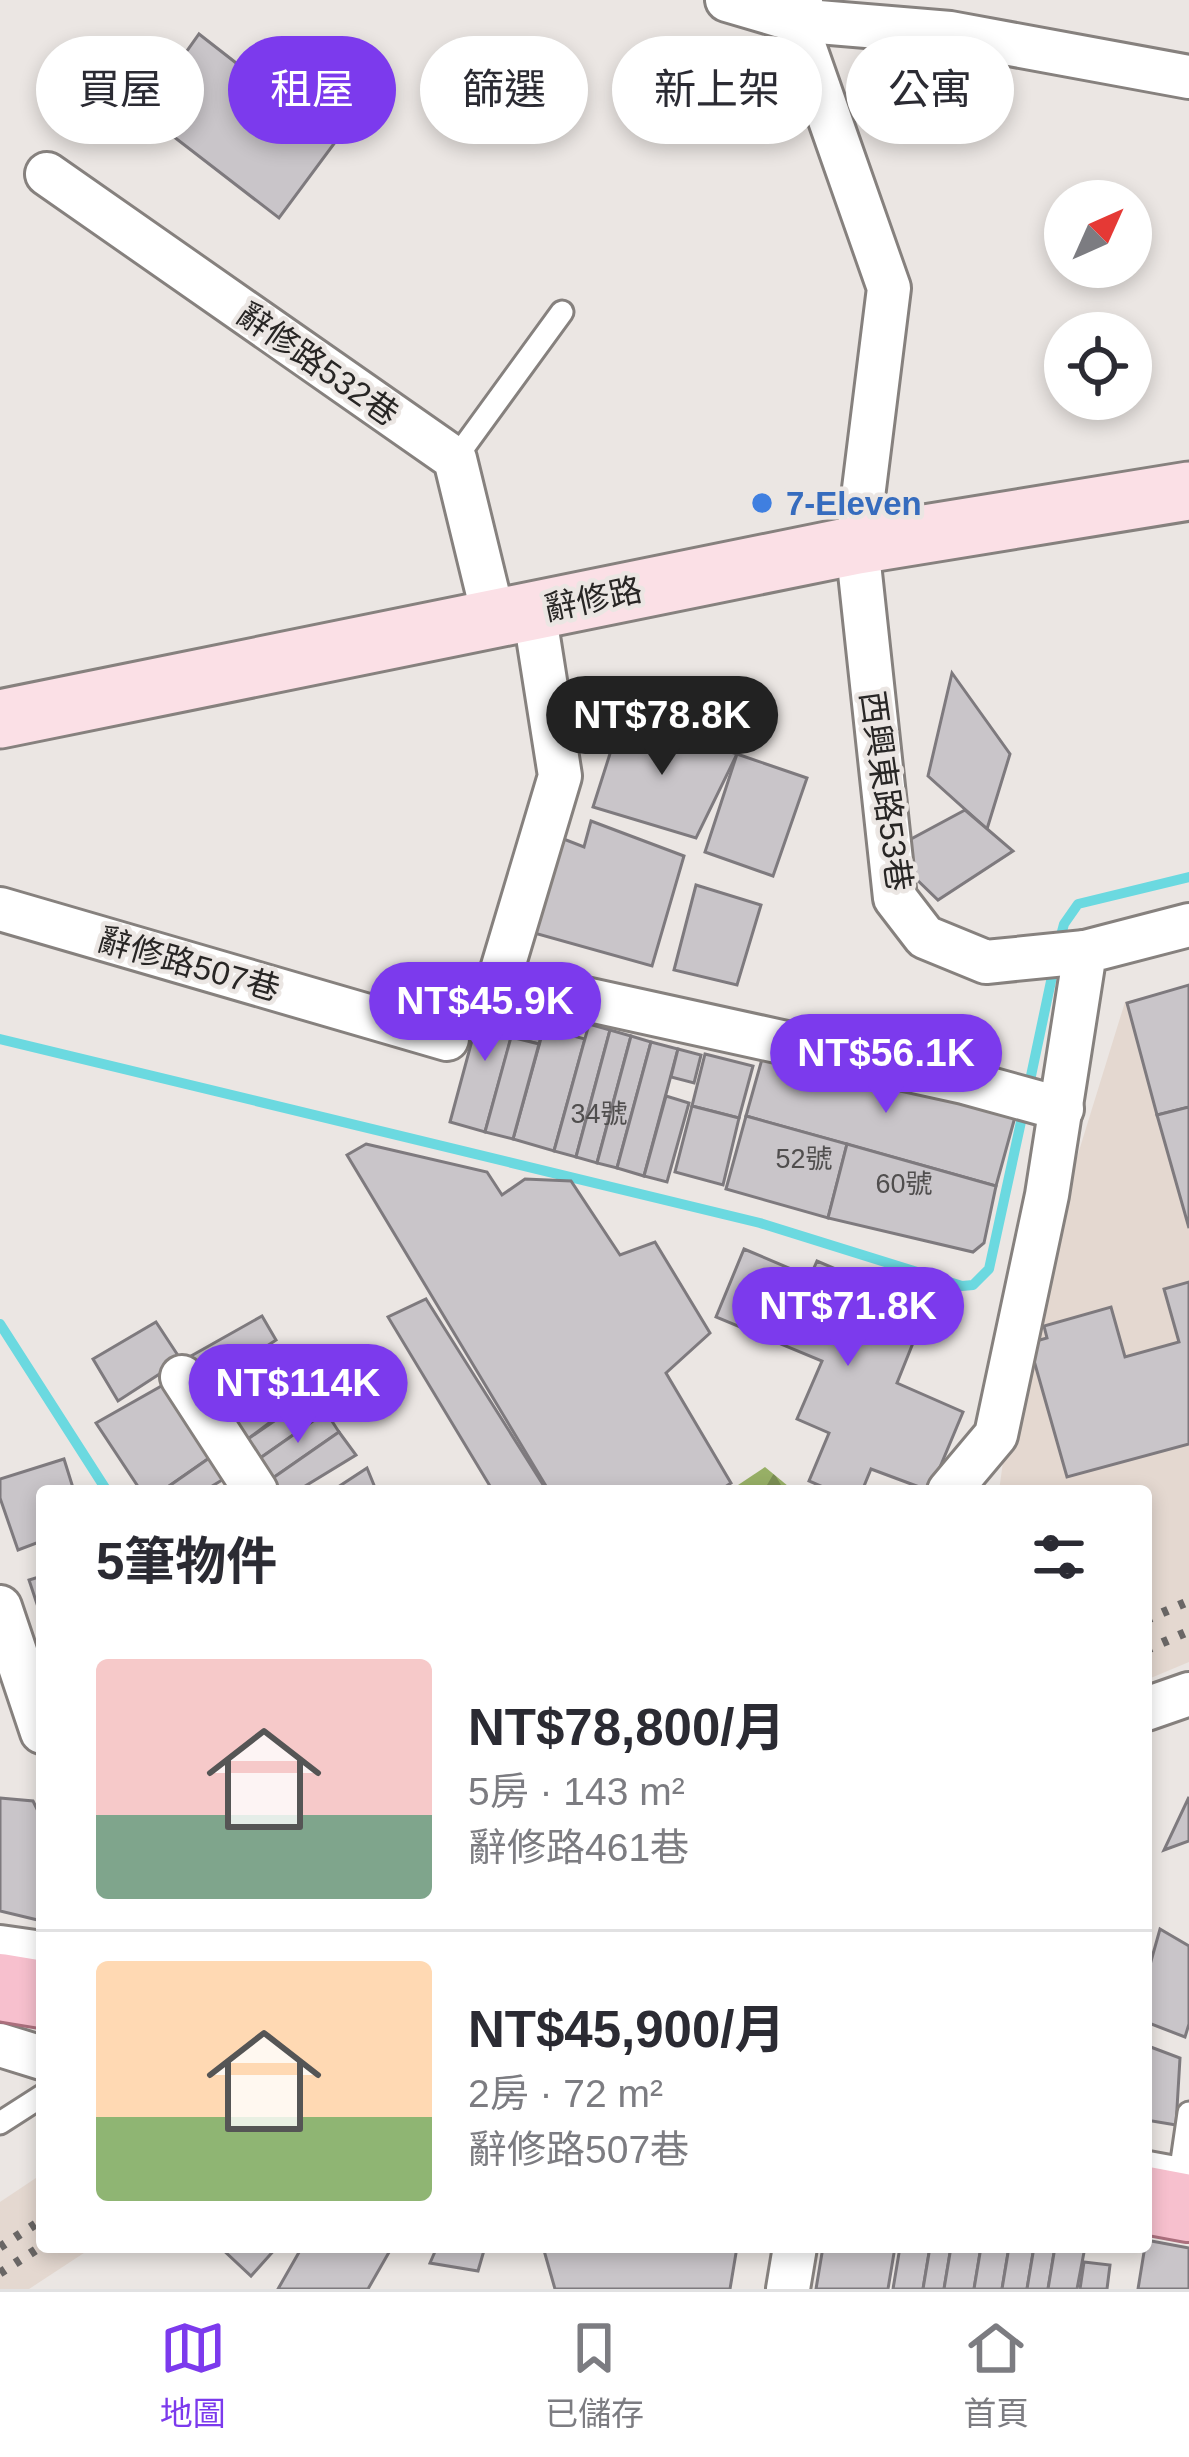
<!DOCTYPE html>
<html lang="zh-TW">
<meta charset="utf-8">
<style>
body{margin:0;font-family:Arial,"Noto Sans TC",sans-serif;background:#f7f7f7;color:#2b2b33;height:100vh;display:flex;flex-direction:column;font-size:45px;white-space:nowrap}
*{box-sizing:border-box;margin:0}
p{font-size:39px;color:#7c7c81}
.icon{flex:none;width:66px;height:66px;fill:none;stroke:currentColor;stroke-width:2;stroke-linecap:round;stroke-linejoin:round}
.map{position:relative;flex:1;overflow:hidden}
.panel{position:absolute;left:36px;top:1485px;width:1116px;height:768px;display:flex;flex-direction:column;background:#fff;border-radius:12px;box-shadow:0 6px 18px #0003}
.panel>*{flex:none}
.hud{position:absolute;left:36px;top:36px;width:1119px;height:108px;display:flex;gap:24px}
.needle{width:78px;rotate:45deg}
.buttons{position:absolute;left:1044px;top:180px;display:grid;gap:24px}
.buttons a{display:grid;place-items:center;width:108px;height:108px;border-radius:50%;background:#fff;box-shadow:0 6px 18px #0003;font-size:60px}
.price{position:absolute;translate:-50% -102px;padding:0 27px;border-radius:42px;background:#7c3aed;color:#fff;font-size:39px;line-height:78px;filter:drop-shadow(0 3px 6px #0008)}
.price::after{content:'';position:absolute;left:50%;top:72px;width:36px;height:27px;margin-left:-18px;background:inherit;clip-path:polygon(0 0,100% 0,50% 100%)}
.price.current{background:#222;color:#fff}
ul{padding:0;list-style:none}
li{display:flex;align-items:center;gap:36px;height:300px;padding:0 60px}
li+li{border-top:3px solid #e1e1e2}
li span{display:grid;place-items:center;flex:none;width:336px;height:240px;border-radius:12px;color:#555}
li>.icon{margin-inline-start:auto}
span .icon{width:144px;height:144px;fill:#fffc;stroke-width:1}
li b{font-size:51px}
h2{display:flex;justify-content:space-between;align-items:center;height:144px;padding:0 60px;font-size:51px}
.tag{padding:0 42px;border-radius:54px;background:#fff;box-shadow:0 6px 18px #0003;font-size:42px;line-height:108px}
.tag.current{background:#7c3aed;color:#fff}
.tabs{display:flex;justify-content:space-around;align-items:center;height:168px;border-top:3px solid #e1e1e2;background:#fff;font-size:33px;color:#7c7c81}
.tabs a{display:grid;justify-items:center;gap:6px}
.tabs .current{color:#7c3aed}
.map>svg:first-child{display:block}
</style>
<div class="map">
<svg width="1189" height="2289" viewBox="0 0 1189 2289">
<defs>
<pattern id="forest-firs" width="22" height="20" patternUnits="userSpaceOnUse" patternTransform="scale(3)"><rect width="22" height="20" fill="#97af66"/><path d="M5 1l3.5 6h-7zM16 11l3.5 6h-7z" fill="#7b8e54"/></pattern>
</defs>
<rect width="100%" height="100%" fill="#ebe6e3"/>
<g fill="#e4d8d0">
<polygon points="1189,985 1189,1662 1146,1680 1146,1491 999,1491 1019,1345 1125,1002"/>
<polygon points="42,2174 42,2247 93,2247 29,2289 0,2289 0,2202"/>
</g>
<polygon fill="url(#forest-firs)" points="765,1467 794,1491 729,1491"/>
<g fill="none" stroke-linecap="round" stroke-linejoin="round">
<g stroke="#6bd9e0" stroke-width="10">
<polyline points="1059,943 1064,924 1078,904 1189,877"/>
<polyline points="0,1039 760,1223 962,1286 973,1285 989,1269 1024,1108"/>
<polyline points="1028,1090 1054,967"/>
<polyline points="0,1324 107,1491"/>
</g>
</g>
<g fill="#c9c5c9" stroke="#7e7a7e" stroke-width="3">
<polygon points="199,34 336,141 279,218 143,113"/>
<polygon points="952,673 1010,754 987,829 928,776"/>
<polygon points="622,716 737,754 696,838 593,807"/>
<polygon points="737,754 807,778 773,876 705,852"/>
<polygon points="965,810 1013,851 938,900 911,874 900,845"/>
<polygon points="591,821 684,856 652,966 527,931 556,836 584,847"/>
<polygon points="696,885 761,905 737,985 674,970"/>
<polygon points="1189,985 1189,1107 1157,1115 1127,1003"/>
<polygon points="484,996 520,1006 485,1132 450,1122"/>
<polygon points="520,1006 548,1013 539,1044 511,1037"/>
<polygon points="548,1013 566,1019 562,1033 585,1039 554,1151 513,1139"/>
<polygon points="589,1024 610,1030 576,1157 554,1151"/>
<polygon points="610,1030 631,1036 597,1163 576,1157"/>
<polygon points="631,1036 651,1042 617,1168 597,1163"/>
<polygon points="511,1037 539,1044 513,1139 485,1132"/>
<polygon points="651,1042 678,1049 644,1176 617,1168"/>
<polygon points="678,1049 701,1055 694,1083 671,1077"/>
<polygon points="764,1052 1018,1106 996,1186 746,1116"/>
<polygon points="705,1054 753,1066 739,1118 692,1106"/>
<polygon points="666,1096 689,1103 667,1182 644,1176"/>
<polygon points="692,1106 739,1118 723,1185 675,1172"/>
<polygon points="1189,1107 1189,1228 1157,1115"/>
<polygon points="746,1116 847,1144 828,1218 726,1189"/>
<polygon points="366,1144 487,1172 502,1195 525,1179 571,1181 620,1255 655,1242 710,1333 666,1373 731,1483 719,1491 549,1491 347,1155"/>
<polygon points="847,1144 996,1186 984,1243 973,1252 828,1218"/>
<polygon points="744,1249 810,1277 817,1261 927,1308 897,1383 963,1412 930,1491 871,1469 862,1491 832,1491 809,1481 829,1433 797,1419 822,1361 716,1317"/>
<polygon points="1189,1282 1189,1444 1067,1477 1029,1343 1047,1338 1044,1326 1111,1307 1125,1357 1179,1342 1164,1289"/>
<polygon points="426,1299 547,1491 493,1491 388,1317"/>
<polygon points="262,1316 276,1340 209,1384 191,1356"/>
<polygon points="156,1322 181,1360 118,1401 93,1359"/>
<polygon points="275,1366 289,1382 232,1424 219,1404"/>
<polygon points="289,1382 297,1402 245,1441 232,1424"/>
<polygon points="165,1384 215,1454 162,1491 141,1491 96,1423"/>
<polygon points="315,1393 326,1412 256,1461 245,1441"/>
<polygon points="326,1412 339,1432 270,1480 256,1461"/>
<polygon points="339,1432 356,1455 297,1491 278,1491 270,1480"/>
<polygon points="215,1454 227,1477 204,1491 162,1491"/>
<polygon points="64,1459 74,1491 42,1491 42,1541 18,1550 0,1498 0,1479"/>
<polygon points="367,1468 376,1490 332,1491"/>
<polygon points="42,1576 42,1619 29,1580"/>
<polygon points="1189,1797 1189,1841 1164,1850"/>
<polygon points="0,1798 33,1801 42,1819 42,1921 0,1911"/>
<polygon points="1160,1929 1189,1946 1189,2024 1185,2037 1146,2022 1146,1979"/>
<polygon points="1148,2046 1180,2058 1176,2125 1146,2120"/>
<polygon points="1146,2240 1189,2248 1189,2289 1138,2289"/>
<polygon points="220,2247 277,2247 251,2276"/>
<polygon points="302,2247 392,2247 368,2289 278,2289"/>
<polygon points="437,2247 485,2247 478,2271 430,2263"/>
<polygon points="543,2247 737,2247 730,2289 555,2289"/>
<polygon points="823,2247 895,2247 888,2289 816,2289"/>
<polygon points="900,2247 930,2247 923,2289 893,2289"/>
<polygon points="930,2247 951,2247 944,2289 923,2289"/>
<polygon points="951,2247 981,2247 974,2289 944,2289"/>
<polygon points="981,2247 1009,2247 1002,2289 974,2289"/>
<polygon points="1009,2247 1034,2247 1027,2289 1002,2289"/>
<polygon points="1034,2247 1055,2247 1048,2289 1027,2289"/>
<polygon points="1055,2247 1085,2247 1077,2289 1048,2289"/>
<polygon points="1084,2262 1110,2265 1107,2289 1080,2289"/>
</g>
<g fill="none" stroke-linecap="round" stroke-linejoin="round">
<defs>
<g id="lane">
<polyline points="455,459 562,312"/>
<polyline points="0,2123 42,2096"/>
<polyline points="1146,2162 1189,2170"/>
<polyline points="1181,2168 1189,2113"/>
</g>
<g id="street">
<polyline points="727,0 795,20 950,33 1189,77"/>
<polyline points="801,0 795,20 889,288 857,545 895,898 925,937 986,962 1085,952"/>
<polyline points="47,174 455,459 494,619"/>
<polyline points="534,611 560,776 499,980 964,1082 1062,1109"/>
<polyline points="0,909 447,1039"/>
<polyline points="182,1377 256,1491"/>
<polyline points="949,1491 996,1435 1047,1195 1085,952 1189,925"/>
<polyline points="0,1607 42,1732"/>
<polyline points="1146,1709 1189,1694"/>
<polyline points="0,1947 42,1953"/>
<polyline points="0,2045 42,2058"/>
<polyline points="788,2289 795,2247"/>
</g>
<polyline id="secondary" points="0,719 857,545 1189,491"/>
<g id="primary">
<polyline points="0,1987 42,1994"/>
<polyline points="1146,2200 1189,2208"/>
</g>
</defs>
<use href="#lane" stroke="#86817e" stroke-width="27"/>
<use href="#street" stroke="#86817e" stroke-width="48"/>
<use href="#secondary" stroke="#86817e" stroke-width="63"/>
<use href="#primary" stroke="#ab6f7d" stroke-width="72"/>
<use href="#lane" stroke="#fff" stroke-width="21"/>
<use href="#street" stroke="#fff" stroke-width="42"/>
<use href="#secondary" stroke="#fbe0e6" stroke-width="57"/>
<use href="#primary" stroke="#f7c0ce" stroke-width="66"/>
<g stroke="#696665" stroke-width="9" stroke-dasharray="6 12" stroke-linecap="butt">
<polyline points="1146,1620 1189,1601"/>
<polyline points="1146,1650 1189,1631"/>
<polyline points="0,2247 42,2220"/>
<polyline points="0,2273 42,2246"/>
</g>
</g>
<circle fill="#3f7fe0" stroke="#ebe6e3" stroke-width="4.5" cx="762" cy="503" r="12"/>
<g text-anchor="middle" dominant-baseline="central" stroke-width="9" stroke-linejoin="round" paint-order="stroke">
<g font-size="27" fill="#504e4e">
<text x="599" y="1114">34號</text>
<text x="804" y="1159">52號</text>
<text x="904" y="1184">60號</text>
</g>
<g font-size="33" fill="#282625" stroke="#ebe6e3">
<text transform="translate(318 364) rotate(35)">辭修路532巷</text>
<text transform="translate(593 599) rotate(-12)">辭修路</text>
<text transform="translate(886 791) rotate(82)">西興東路53巷</text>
<text transform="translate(189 964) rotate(16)">辭修路507巷</text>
</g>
<g font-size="33" font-weight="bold" fill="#366cbe" stroke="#ebe6e3" text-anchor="start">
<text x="786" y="503">7-Eleven</text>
</g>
</g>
</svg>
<div class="buttons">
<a><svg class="needle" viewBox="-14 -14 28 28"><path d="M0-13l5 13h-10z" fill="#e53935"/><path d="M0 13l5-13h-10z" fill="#7c7c81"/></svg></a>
<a><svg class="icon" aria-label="locate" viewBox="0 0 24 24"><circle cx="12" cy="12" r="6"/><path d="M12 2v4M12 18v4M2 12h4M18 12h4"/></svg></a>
</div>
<b class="price current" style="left:662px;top:778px">NT$78.8K</b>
<b class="price" style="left:485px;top:1064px">NT$45.9K</b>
<b class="price" style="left:886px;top:1116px">NT$56.1K</b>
<b class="price" style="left:848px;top:1369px">NT$71.8K</b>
<b class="price" style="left:298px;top:1446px">NT$114K</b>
<div class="hud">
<a class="tag">買屋</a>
<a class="tag current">租屋</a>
<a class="tag">篩選</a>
<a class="tag">新上架</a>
<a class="tag">公寓</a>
</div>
<section class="panel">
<h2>5筆物件<svg class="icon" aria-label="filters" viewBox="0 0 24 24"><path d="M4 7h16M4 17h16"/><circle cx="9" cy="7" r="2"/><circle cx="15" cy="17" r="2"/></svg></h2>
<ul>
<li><span style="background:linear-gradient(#f6c9c9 65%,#7fa58c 0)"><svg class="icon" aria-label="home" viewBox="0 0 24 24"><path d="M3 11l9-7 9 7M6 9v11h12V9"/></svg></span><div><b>NT$78,800/月</b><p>5房 · 143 m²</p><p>辭修路461巷</p></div></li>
<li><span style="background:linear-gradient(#ffd9b3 65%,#8fb573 0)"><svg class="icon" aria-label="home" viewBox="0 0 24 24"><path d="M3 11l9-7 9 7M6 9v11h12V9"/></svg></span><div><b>NT$45,900/月</b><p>2房 · 72 m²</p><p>辭修路507巷</p></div></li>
</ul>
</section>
</div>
<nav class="tabs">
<a class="current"><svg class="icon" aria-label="map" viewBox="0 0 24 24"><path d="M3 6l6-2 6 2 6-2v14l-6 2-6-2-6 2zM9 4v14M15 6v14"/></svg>地圖</a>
<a><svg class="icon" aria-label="saved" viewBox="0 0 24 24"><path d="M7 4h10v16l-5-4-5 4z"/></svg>已儲存</a>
<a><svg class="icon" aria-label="home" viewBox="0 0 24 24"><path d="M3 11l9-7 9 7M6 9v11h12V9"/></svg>首頁</a>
</nav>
